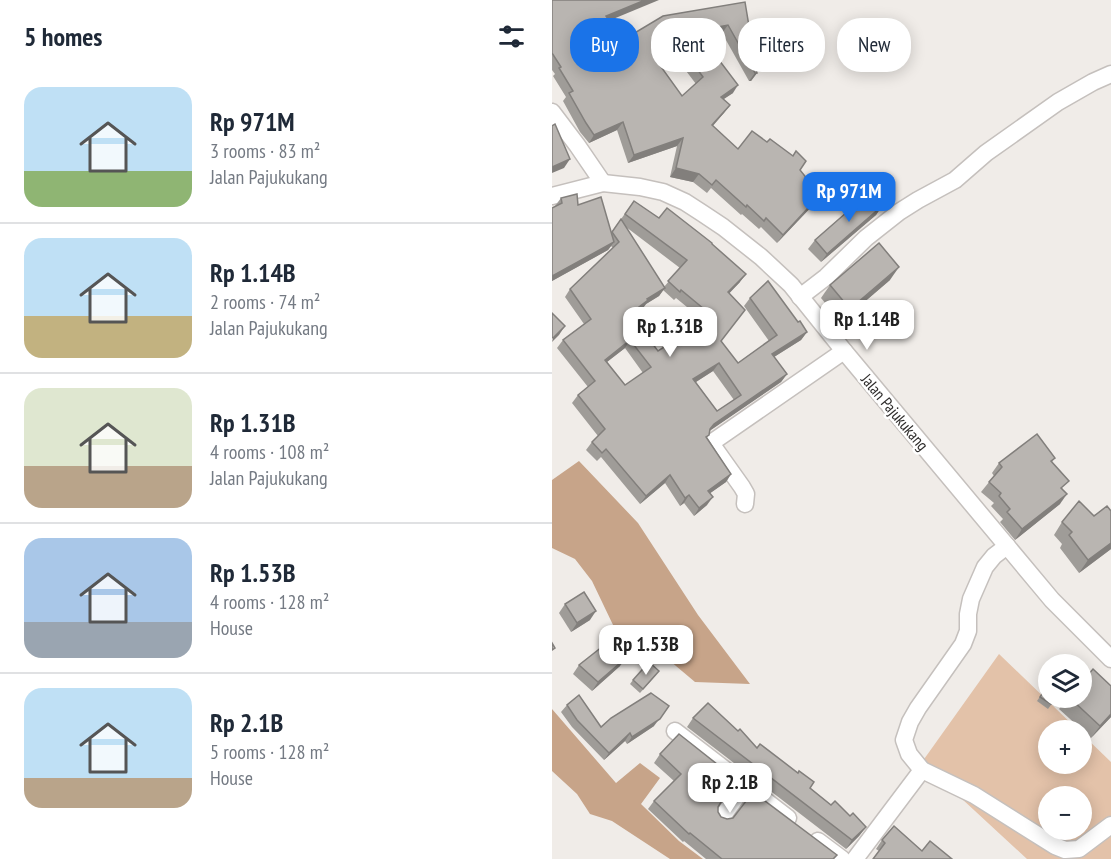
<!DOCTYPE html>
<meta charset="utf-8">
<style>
body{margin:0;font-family:"PT Sans Narrow",sans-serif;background:#f6f6f7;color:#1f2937;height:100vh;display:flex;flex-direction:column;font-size:22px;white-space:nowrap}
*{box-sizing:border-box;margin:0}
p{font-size:20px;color:#747a83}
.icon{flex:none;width:33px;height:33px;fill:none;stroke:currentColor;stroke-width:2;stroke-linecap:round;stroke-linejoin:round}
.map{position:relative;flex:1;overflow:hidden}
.sheet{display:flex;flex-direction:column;background:#fff;width:552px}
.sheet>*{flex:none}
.banner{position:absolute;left:18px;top:18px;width:450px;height:54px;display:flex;gap:12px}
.controls{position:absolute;left:486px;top:654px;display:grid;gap:12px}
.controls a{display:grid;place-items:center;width:54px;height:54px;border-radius:50%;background:#fff;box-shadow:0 3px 15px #0003;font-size:30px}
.price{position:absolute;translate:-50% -51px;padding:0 14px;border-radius:12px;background:#fff;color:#222;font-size:20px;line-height:39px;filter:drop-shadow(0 2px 3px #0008)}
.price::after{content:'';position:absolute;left:50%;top:36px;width:18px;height:14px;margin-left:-9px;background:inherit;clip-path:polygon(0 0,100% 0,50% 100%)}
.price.on{background:#1a73e8;color:#fff}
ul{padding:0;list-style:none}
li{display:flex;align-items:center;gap:18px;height:150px;padding:0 24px}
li+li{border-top:2px solid #e0e1e3}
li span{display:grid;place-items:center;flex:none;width:168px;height:120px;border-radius:18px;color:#555}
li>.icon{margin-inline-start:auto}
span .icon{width:72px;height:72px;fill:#fffc;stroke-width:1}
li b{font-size:26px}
h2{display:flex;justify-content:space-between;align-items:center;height:72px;padding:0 24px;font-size:26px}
.tag{padding:0 21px;border-radius:24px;background:#fff;box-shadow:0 3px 15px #0003;font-size:21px;line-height:54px}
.tag.on{background:#1a73e8;color:#fff}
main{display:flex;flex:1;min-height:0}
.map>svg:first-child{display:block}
</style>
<main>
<section class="sheet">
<h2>5 homes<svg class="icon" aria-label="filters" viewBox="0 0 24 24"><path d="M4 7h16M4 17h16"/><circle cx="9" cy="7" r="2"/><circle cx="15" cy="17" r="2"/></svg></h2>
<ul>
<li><span style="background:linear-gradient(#bfe0f5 70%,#8fb573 0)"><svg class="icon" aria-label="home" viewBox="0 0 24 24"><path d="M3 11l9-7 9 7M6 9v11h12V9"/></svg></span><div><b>Rp 971M</b><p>3 rooms · 83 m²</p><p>Jalan Pajukukang</p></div></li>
<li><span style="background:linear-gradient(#bfe0f5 65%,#c2b280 0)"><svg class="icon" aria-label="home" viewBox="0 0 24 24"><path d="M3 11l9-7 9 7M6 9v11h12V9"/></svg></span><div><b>Rp 1.14B</b><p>2 rooms · 74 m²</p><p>Jalan Pajukukang</p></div></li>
<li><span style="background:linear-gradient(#dfe7d0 65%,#b9a48a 0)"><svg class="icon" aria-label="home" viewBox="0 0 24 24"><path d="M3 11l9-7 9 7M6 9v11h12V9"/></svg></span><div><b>Rp 1.31B</b><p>4 rooms · 108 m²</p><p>Jalan Pajukukang</p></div></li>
<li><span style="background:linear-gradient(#a9c7e8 70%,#9aa5b1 0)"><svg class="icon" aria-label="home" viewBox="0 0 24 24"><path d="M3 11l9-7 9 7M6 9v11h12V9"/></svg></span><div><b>Rp 1.53B</b><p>4 rooms · 128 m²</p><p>House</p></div></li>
<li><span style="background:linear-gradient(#bfe0f5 75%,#b9a48a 0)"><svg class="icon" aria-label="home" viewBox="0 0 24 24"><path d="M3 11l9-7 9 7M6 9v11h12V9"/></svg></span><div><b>Rp 2.1B</b><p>5 rooms · 128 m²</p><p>House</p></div></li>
</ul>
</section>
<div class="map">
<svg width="559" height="859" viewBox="0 0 559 859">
<rect width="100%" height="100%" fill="#f0ece8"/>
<path fill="#e3c2a9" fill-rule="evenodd" d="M447,654L526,730H496V764H530V734L559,762V859H475L370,762ZM496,796H530V830H496Z"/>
<g fill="#c7a489">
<polygon points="27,461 86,523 146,615 198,684 143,682 105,650 85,662 62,627 40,581 23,559 0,548 0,480"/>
<polygon points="0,709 64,783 88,763 108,778 89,804 127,841 151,859 118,859 60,821 38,814 25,794 0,771"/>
</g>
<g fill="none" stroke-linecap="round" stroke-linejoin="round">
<defs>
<g id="minor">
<polyline points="0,112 25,145 51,183"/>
<polyline points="0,196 51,183 88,187 111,192 133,202 150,213 171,227 209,257 239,285 292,351 500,600 559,659"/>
<polyline points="248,297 274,277 314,238 347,212 366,200 403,180 434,153 506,102 541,82 559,74"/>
<polyline points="193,504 194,494 190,487 163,449 161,444 162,441 292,351"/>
<polyline points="455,546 442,556 433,567 419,599 416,614 416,631 411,644 366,708 358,722 352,740 357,754 370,770 422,795 503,846 513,850 527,849 559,825"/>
<polyline points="123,731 193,785"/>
<polyline points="170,817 193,785 236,818"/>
<polyline points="266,841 290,859"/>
<polyline points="303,859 370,770"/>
</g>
</defs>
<use href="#minor" stroke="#c5c0bd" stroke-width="19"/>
<use href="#minor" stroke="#fff" stroke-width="16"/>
</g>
<g fill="#9f9c98" fill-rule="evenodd">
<path d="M0,0L58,20L71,40L193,2L198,32L213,60L204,66L205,73L199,81H197L170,33L150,37L181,93L171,99L178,105L161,126L186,149L248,170L263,203L225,243L209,227L207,229L190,214L189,215L159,188L155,193L141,182L118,177L125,146L76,163L65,130L37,143L28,132L11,101L14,97L1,76L3,74L0,70ZM125,59L144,84L130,96L110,68Z"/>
<path d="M9,198L26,205L59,233L82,201L107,218L160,244L188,282L177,293L169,341L186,363L217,341L192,306L198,298L246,322L255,332L249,340L222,357L235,374L229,382L157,431L155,437L179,474L174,482L158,493L155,505L142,516L132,503L128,506L113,483L88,504L49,457L45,461L34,450L40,442L46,436L20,403L26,395L36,387L5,348L11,340L32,324L13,297L18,289L61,248L59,246L56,250L0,281V208L3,206ZM74,227L128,268L112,287ZM111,290L122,300L124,298L152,321L149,326L150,327L130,345L106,351L80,316L91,308L94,304L107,296ZM73,348L91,373L73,385L55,362ZM161,371L182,400L165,411L144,382Z"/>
<polygon points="330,206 324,215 269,262 256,249 263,240"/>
<polygon points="338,280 289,322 269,298 278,285"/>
<polygon points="503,458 500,462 511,490 508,504 463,540 448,522 451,519 439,506 442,503 429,492 442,476 440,473 447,463"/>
<polygon points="559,511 559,549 527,573 508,548 510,544 502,535 510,522"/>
<polygon points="13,604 38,620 19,632 7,613"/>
<polygon points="27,665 68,666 40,691 21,674"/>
<polygon points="104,675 88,693 78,684 81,680"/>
<polygon points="496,685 504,698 496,709 485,701"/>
<polygon points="559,686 559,717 539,738 507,709 515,698 530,698"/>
<polygon points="15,705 49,727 102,726 75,744 73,741 52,760 20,727 9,712"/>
<polygon points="141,718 205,748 279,805 314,827 307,836 294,849 135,727"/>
<polygon points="108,754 170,768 167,772 166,807 166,812 169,817 285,855 282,859 154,859 132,841 131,842 96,809 102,801 122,781 102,763"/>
<polygon points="330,840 370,851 400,859 327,851 324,849"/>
</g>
<g fill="#827f7c">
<polygon points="93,0 107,0 49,24 54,16"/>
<polygon points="176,25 170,33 140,39 145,31"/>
<polygon points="131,50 125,59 102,72 107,64"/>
<polygon points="219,52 213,60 200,68 203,62"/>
<polygon points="203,73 205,73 199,81 197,81"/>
<polygon points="186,85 181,93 163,105 169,97"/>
<polygon points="178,105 172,113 154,133 160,125"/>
<polygon points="71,122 65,130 37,143 42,135"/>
<polygon points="131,138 125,146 76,163 82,155"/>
<polygon points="18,159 12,168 0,173 0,167"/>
<polygon points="124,168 147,174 141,182 118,177"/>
<polygon points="268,195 263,203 225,243 231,235"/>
<polygon points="330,206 324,215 269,262 275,254"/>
<polygon points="62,242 56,250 0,281 0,276"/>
<polygon points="347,267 338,280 289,322 298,309"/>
<polygon points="194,274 188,282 171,300 176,292"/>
<polygon points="113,288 107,296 94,304 91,308 72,322 78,314 95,299"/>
<polygon points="13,326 7,335 0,342 1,338"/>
<polygon points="255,332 249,340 214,362 220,354"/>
<polygon points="78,340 73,348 47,368 53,360"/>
<polygon points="167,363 161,371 136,387 141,379"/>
<polygon points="235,374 229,382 156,432 162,424"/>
<polygon points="179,474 174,482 150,499 156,491"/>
<polygon points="118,475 113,483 88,504 94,496"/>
<polygon points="515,494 508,504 463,540 470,529"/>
<polygon points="137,495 132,503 128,506 133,498"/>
<polygon points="161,497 155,505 142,516 147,508"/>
<polygon points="559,543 559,549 527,573 536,560"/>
<polygon points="44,611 38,620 19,632 25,623"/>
<polygon points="75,657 68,666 40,691 46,682"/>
<polygon points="117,706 102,726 75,744 80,737"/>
<polygon points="559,714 559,717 539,738 548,726"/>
<polygon points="78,733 73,741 52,760 57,753"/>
<polygon points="314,827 307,836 294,849 300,840"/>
</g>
<g fill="#b9b5b1" stroke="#827f7c" stroke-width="1.5" fill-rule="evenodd">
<path d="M0,0H93L54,16L71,40L111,16L193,2L198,32L205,28L219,52L203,62L205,73H203L176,25L145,31L186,85L169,97L178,105L160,125L186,149L200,131L215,142L218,139L241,156L244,151L254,161L248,170L268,195L231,235L214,218L212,221L195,205L194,207L164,180L160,185L147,174L124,168L131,138L82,155L71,122L42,135L34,123L17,93L21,91L7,68L9,67L0,53ZM131,50L151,77L130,96L107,64Z"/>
<polygon points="3,124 18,159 0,167 0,126"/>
<polygon points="319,191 330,206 275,254 263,240"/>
<polygon points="25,194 26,205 49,197 62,242 0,276 0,208 10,203 9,198"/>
<path d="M82,201L107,218L115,208L160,243V244L194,274L176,292L193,310L169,341L186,363L225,335L198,298L216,281L246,322L248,321L255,332L220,354L235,374L162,424L158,429L157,435L154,437L179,474L156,491L161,497L147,508L137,495L133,498L118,475L94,496L54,449L50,453L40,442L53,429L26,395L43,381L11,340L39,319L18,289L67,242L60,232L69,219L113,288L95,299L96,300L78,314L106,351L126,338L130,345L157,320L154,318L158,314L129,290L128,292L116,281L135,260L73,214ZM78,340L99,367L73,385L53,360ZM167,363L189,395L165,411L141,379Z"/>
<polygon points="327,243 347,267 298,309 278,285"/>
<polygon points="0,313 13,326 1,338 0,337"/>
<polygon points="485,434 503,458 499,461 517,481 509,488 515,494 470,529 455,512 458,509 447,496 449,493 437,482 450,467 447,463"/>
<polygon points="527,501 542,516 555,506 559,511 559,543 536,560 517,535 520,532 510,522"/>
<polygon points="32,592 44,611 25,623 13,604"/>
<polygon points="60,639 75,657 46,682 27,665"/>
<polygon points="0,643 3,648 0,650"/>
<polygon points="97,662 107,671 91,689 81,680"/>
<polygon points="541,669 559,686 559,714 548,726 518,698 530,698 530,682"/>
<polygon points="496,685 496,698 504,698 499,704 488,697"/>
<polygon points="99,693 117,706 108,719 80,737 78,733 57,753 25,720 15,705 27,695 49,727 59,718"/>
<polygon points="156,703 186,731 188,729 205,748 208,744 246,773 247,771 262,782 258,788 279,805 283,801 298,816 301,813 314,827 300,840 141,718"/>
<polygon points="127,734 170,768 166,771 180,784 166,807 166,812 169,817 175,819 181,818 201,792 285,855 281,859 170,859 138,833 137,834 102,801 129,774 108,754"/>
<polygon points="342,826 370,851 378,841 400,859 321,859 333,843 330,840"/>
</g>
<g text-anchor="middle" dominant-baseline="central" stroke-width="5" stroke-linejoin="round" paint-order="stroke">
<g font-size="16" fill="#2e2c2b" stroke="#fff">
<text transform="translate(343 412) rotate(50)">Jalan Pajukukang</text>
</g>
</g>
</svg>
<div class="controls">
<a><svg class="icon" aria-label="layers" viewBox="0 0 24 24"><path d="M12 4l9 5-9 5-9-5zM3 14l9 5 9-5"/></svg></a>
<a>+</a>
<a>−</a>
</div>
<b class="price on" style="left:297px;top:223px">Rp 971M</b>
<b class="price" style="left:315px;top:351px">Rp 1.14B</b>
<b class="price" style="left:118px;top:358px">Rp 1.31B</b>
<b class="price" style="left:94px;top:676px">Rp 1.53B</b>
<b class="price" style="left:178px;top:814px">Rp 2.1B</b>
<div class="banner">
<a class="tag on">Buy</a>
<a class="tag">Rent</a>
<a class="tag">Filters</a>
<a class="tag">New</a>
</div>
</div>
</main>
